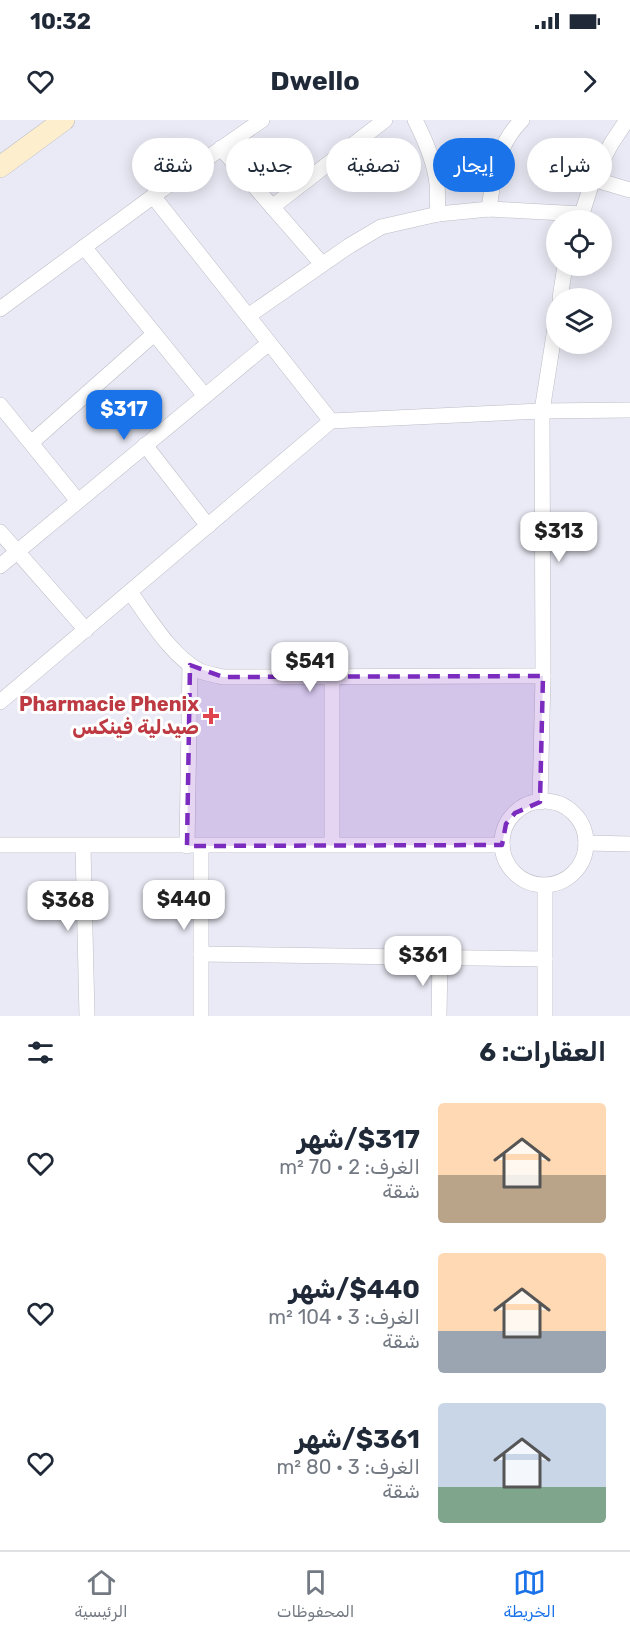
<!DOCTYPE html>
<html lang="ar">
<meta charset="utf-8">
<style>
body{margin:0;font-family:Rubik,Vazirmatn,sans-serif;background:#f2f2f3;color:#1f2937;direction:rtl;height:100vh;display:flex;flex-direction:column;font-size:22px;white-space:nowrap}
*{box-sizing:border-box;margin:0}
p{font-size:20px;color:#747a83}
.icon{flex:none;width:33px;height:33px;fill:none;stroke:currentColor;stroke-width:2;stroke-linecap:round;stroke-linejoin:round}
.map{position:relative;height:896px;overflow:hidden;direction:ltr}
.details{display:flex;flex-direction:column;background:#fff;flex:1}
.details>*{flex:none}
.top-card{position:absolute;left:18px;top:18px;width:594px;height:54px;direction:rtl;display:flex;gap:12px}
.tools{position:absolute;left:546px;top:90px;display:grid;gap:12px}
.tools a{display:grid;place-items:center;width:66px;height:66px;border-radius:50%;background:#fff;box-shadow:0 3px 15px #0003;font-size:30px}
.price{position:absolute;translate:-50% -51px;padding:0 14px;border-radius:12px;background:#fff;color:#222;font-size:20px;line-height:39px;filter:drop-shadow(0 2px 3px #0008)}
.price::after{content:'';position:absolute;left:50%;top:36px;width:18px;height:14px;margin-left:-9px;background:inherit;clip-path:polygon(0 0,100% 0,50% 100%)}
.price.on{background:#1a73e8;color:#fff}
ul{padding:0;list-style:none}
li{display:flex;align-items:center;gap:18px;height:150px;padding:0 24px}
li span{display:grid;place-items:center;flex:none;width:168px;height:120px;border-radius:6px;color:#555}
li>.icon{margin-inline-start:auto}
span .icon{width:72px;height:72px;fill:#fffc;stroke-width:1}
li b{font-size:26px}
h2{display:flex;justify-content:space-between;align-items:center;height:72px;padding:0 24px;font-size:26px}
.tag{padding:0 21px;border-radius:27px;background:#fff;box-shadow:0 3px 15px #0003;font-size:21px;line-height:54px}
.tag.on{background:#1a73e8;color:#fff}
.status{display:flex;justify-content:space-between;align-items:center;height:42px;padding:0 30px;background:#fff;direction:ltr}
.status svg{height:16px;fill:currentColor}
header{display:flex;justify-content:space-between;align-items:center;height:78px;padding:0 24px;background:#fff;font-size:27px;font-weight:700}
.tab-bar{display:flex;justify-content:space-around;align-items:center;height:84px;border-top:2px solid #e0e1e3;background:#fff;font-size:16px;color:#747a83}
.tab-bar a{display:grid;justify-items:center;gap:3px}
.tab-bar .on{color:#1a73e8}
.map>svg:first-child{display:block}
</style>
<div class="status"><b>10:32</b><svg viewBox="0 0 49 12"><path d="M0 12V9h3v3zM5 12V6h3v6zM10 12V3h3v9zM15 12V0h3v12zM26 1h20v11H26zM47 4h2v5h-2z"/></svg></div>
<header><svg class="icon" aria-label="forward" viewBox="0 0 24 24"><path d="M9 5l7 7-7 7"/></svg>Dwello<svg class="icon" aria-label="heart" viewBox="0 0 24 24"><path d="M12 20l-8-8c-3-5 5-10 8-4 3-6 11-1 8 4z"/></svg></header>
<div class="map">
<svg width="630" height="896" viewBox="0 0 630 896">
<rect width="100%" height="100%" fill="#e9eaf5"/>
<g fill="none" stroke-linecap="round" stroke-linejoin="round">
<defs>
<g id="street">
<path d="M415,0C425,20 435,42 437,64C438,74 437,84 438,94"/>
<polyline points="221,28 322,144"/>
<polyline points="593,59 630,70"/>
<polyline points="153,76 331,301"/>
<polyline points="272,87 385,0"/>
<path d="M489,89C494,55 496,26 522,0"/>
<polyline points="580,100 593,59 611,24 627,0"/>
<polyline points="84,127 205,276"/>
<polyline points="560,178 565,146"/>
<polyline points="0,189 163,69 262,0"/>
<polyline points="248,196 349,126 381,107 438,94 489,89 582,94"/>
<polyline points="0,285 78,381"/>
<polyline points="31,323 154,214"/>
<polyline points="145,325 208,406"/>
<polyline points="0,412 86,510"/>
<polyline points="0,446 269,223"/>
<path d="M130,472C149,498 172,537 200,551C207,554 216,555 223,557L543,556"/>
<polyline points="332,557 332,724"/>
<polyline points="0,582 331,301 542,291 630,290"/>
<circle cx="544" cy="723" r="42"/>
<polyline points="540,682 543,556 542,291 556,202"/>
<polyline points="586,723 630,724"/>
<polyline points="0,725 502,725"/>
<polyline points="83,726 87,896"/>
<polyline points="187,726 190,545"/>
<polyline points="201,834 545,839"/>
<polyline points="201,896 201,726"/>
<polyline points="439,896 440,838"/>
<polyline points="545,896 545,766"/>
</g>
<polyline id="secondary" points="0,47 64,0"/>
</defs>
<use href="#street" stroke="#bcbdc7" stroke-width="16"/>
<use href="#secondary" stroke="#bcbdc7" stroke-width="22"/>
<use href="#street" stroke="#fff" stroke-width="15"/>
<use href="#secondary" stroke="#fdeecd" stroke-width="21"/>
</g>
<path fill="#7b2cbf" fill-opacity="0.2" stroke="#7b2cbf" stroke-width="4.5" stroke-dasharray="12 8" stroke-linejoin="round" d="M190,545L223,557L543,556L540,682L515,693L506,704L502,725L187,726Z"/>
<path fill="#e0444e" stroke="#fff" stroke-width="2" d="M208 587h6v6h6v6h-6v6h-6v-6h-6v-6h6z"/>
<g text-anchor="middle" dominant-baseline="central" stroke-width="6" stroke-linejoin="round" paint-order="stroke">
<g font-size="20" font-weight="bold" fill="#be3a42" stroke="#fff" text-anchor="end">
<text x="199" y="584">Pharmacie Phenix<tspan x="199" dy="23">صيدلية فينكس</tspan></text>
</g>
</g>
</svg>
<div class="tools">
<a><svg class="icon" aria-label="locate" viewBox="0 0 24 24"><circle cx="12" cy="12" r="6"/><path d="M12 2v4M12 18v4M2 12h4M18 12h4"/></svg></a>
<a><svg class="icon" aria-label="layers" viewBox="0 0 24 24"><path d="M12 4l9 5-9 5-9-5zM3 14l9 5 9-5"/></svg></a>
</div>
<b class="price on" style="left:124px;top:321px">$317</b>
<b class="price" style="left:559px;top:443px">$313</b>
<b class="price" style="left:310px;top:573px">$541</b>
<b class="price" style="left:184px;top:811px">$440</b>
<b class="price" style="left:68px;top:812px">$368</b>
<b class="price" style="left:423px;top:867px">$361</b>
<div class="top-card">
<a class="tag">شراء</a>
<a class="tag on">إيجار</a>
<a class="tag">تصفية</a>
<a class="tag">جديد</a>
<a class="tag">شقة</a>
</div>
</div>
<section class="details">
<h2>العقارات: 6<svg class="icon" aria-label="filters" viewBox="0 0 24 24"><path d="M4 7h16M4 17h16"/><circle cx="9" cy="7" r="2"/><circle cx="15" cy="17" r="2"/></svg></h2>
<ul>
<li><span style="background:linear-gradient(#ffd9b3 60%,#b9a48a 0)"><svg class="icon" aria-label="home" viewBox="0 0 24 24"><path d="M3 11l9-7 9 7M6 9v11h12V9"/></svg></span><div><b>$317/شهر</b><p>الغرف: 2 · 70 m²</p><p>شقة</p></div><svg class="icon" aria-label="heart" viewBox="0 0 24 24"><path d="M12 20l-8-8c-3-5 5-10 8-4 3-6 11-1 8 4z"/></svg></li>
<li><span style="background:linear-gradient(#ffd9b3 65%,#9aa5b1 0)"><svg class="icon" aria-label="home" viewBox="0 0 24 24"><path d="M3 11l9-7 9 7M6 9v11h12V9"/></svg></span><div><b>$440/شهر</b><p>الغرف: 3 · 104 m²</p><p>شقة</p></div><svg class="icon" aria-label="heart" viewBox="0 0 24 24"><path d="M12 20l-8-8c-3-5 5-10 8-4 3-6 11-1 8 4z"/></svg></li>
<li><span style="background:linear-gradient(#c9d6e8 70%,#7fa58c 0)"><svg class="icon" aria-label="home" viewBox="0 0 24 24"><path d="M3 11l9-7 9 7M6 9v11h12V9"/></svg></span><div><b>$361/شهر</b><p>الغرف: 3 · 80 m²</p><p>شقة</p></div><svg class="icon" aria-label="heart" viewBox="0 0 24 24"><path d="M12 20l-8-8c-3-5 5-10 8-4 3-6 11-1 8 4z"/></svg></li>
</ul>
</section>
<nav class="tab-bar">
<a class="on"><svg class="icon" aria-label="map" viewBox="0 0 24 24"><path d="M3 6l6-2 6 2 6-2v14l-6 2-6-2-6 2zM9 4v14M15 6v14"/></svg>الخريطة</a>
<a><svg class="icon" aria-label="saved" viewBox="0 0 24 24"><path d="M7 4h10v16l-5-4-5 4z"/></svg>المحفوظات</a>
<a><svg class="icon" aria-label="home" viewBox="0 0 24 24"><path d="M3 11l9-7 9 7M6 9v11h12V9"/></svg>الرئيسية</a>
</nav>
